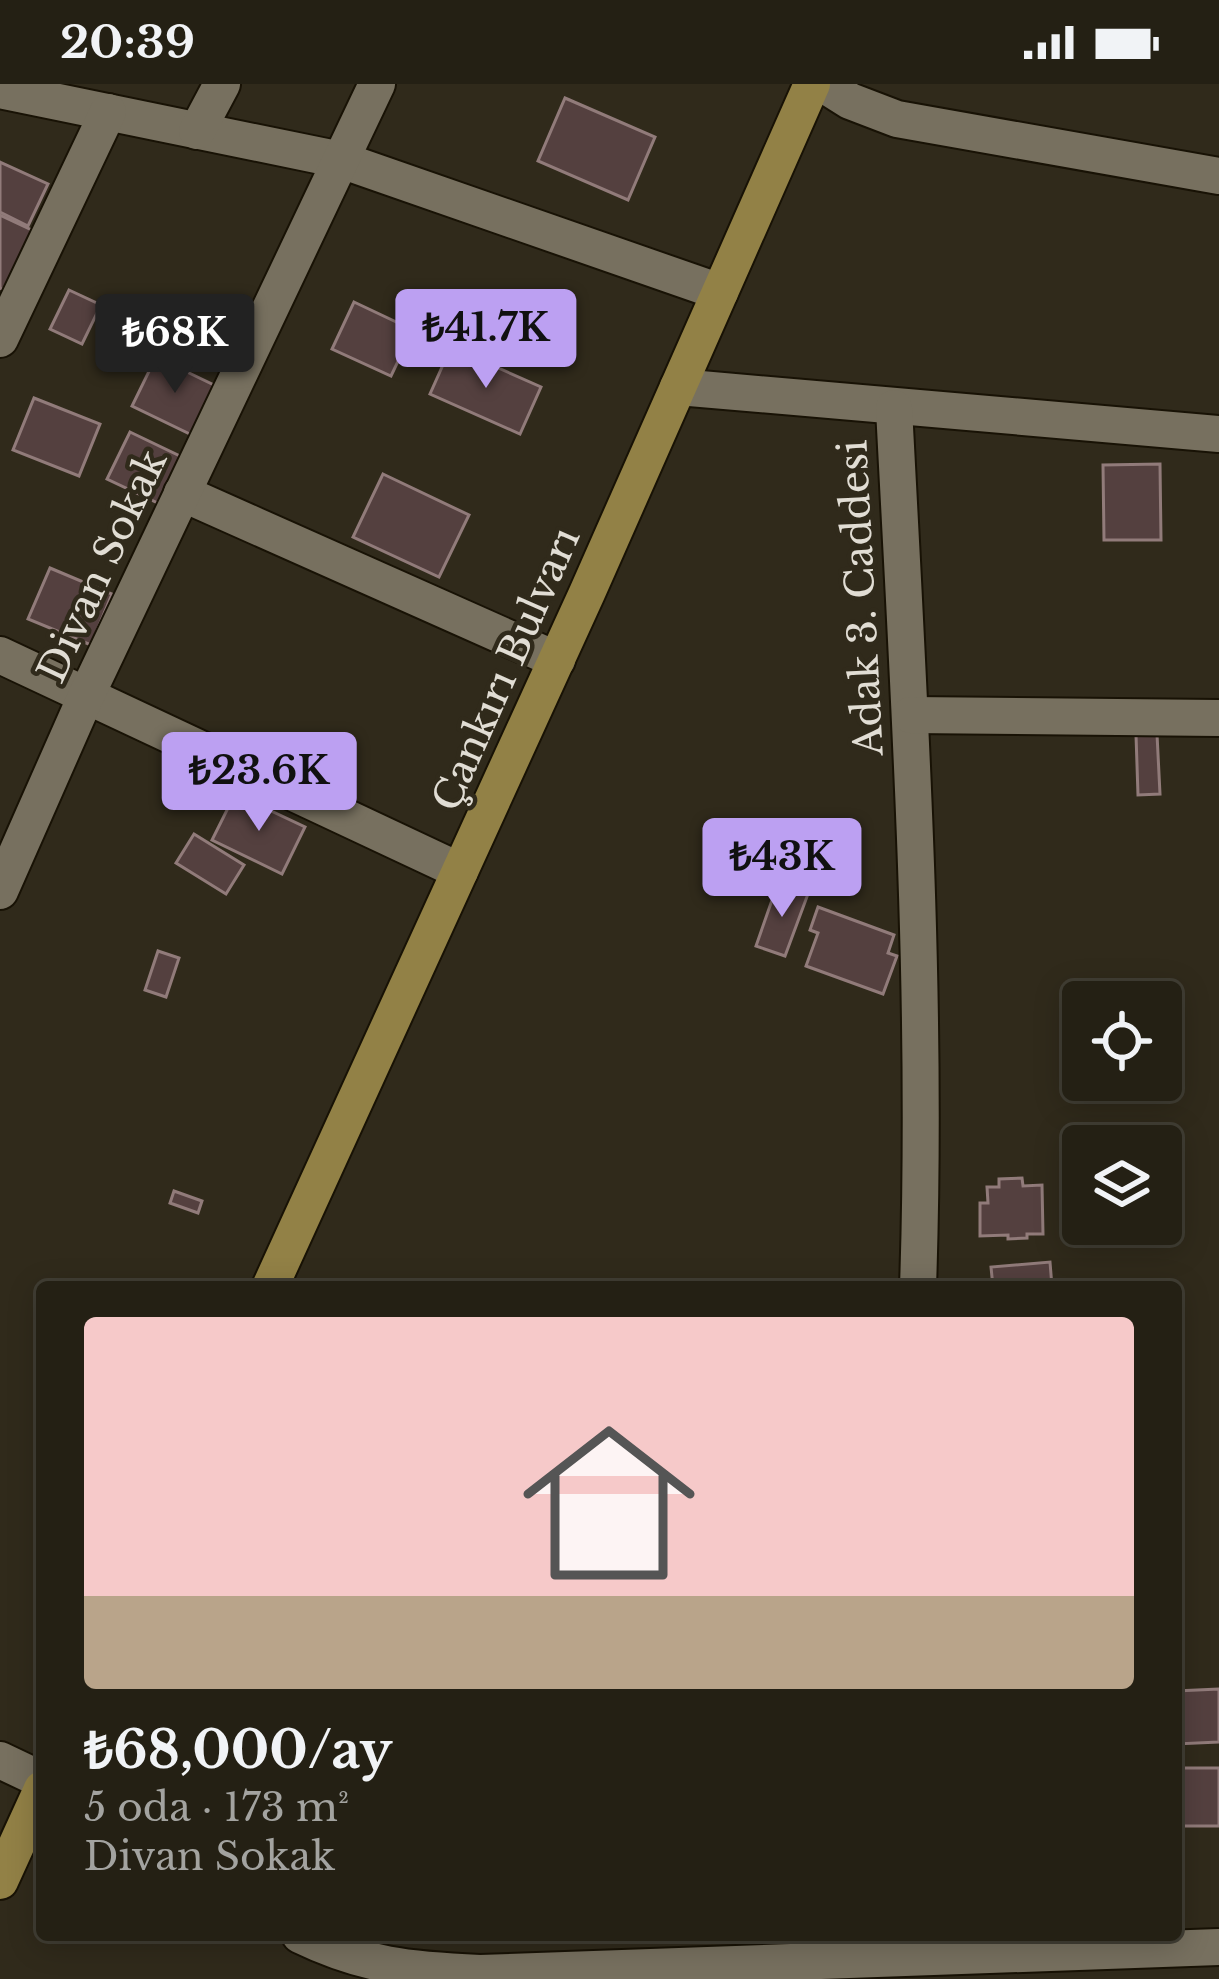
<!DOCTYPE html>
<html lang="tr">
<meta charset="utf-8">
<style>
body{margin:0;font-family:"Libre Baskerville",serif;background:#2c281d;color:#f1f3f6;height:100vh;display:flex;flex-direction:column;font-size:45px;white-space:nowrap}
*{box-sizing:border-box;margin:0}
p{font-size:39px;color:#a3a3a0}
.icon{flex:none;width:66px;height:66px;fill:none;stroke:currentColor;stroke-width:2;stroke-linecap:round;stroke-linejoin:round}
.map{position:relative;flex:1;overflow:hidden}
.drawer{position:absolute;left:36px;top:1197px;width:1146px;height:660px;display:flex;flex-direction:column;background:#242014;border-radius:12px;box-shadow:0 6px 30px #0003,0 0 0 3px #413e34}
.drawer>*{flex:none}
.controls{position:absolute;left:1062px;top:897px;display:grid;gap:24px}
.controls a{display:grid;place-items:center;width:120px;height:120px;border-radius:12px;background:#242014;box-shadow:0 6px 30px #0003,0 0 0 3px #413e34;font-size:60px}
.price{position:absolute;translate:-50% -102px;padding:0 27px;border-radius:12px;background:#bca0f2;color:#111;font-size:39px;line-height:78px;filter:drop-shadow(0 3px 6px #0008)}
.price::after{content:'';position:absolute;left:50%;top:72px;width:36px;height:27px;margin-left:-18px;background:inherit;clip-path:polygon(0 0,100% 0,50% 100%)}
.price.active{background:#222;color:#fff}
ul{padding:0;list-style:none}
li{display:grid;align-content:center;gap:24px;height:636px;padding:0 48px}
li span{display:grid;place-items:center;height:372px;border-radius:12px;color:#555}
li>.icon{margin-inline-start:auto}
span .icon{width:216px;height:216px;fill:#fffc;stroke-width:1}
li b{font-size:51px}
.status{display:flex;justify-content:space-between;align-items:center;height:84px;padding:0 60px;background:#242014;direction:ltr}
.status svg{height:33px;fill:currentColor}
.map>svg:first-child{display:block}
</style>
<div class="status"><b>20:39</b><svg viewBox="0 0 49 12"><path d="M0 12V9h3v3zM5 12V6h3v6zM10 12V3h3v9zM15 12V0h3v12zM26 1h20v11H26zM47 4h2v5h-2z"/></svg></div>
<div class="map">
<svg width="1219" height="1895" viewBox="0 0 1219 1895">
<rect width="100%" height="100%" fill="#302a1b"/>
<g fill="#54403f" stroke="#917b7a" stroke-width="3">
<polygon points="565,14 655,53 628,116 538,77"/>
<polygon points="0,78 48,100 28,142 0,128"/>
<polygon points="0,131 38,149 9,209 0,204"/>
<polygon points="69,206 101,221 82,260 50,245"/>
<polygon points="354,218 413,246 391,292 332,265"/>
<polygon points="451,263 541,303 520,350 430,310"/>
<polygon points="156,273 218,303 194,352 132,322"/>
<polygon points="34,314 100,340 79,392 13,366"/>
<polygon points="130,348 184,374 162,421 107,395"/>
<polygon points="1160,380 1161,456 1104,456 1103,381"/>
<polygon points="383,390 469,431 439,493 353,453"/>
<polygon points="50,484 112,510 91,561 28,535"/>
<polygon points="1157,650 1160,710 1138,711 1136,651"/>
<polygon points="235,710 305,743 282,790 212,756"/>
<polygon points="194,750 244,781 226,810 176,779"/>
<polygon points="778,799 808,810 785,872 756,862"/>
<polygon points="818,823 894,851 888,869 897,872 883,910 806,882 818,849 810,846"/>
<polygon points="158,867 179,874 166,913 145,906"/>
<polygon points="1022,1094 1023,1102 1042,1101 1043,1150 1027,1150 1027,1154 1008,1155 1008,1151 980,1152 980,1119 988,1119 987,1103 999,1103 999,1095"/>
<polygon points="174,1107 202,1117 198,1129 170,1119"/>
<polygon points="1050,1178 1052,1203 993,1203 991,1183"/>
<polygon points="1219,1605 1219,1658 1176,1660 1176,1607"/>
<rect x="1183" y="1684" width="36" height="58"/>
</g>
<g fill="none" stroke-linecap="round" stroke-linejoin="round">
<defs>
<g id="minor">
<polyline points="823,0 850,17 897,35 1219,92"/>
<polyline points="0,6 341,76 720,208"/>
<polyline points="197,47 222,0"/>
<polyline points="0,255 108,28"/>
<polyline points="678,303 1219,350"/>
<path d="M894,324C909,616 928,910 918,1203"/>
<polyline points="182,409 557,576"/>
<polyline points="0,571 460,787"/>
<polyline points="910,631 1219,634"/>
<polyline points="0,807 87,610 377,0"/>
<polyline points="0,1676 42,1696"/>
<path d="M300,1851C364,1882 411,1886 480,1889L1219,1863"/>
</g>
<g id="major">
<polyline points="270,1203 587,509 812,0"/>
<polyline points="0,1797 42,1705"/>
</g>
</defs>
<use href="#minor" stroke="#181205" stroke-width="40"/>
<use href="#major" stroke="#181205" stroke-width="40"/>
<use href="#minor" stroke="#77705f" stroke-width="36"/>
<use href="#major" stroke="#928146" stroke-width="36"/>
</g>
<g text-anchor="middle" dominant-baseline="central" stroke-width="9" stroke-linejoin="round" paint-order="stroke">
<g font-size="39" fill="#e1ddd4" stroke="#302a1b">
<text transform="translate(102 482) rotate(-65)">Divan Sokak</text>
<text transform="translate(861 514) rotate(-93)">Adak 3. Caddesi</text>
<text transform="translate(506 585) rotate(-66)">Çankırı Bulvarı</text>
</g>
</g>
</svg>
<div class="controls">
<a><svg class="icon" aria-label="locate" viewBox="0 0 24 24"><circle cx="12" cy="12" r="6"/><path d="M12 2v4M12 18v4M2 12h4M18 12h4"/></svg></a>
<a><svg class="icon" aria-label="layers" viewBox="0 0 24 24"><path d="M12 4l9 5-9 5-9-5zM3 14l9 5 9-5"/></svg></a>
</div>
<b class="price" style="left:486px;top:307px">₺41.7K</b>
<b class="price active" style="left:175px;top:312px">₺68K</b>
<b class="price" style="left:259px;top:750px">₺23.6K</b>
<b class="price" style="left:782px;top:836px">₺43K</b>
<section class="drawer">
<ul>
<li><span style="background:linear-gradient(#f6c9c9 75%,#b9a48a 0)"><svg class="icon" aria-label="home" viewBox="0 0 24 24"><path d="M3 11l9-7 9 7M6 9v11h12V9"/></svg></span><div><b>₺68,000/ay</b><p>5 oda · 173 m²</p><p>Divan Sokak</p></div></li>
</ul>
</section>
</div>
